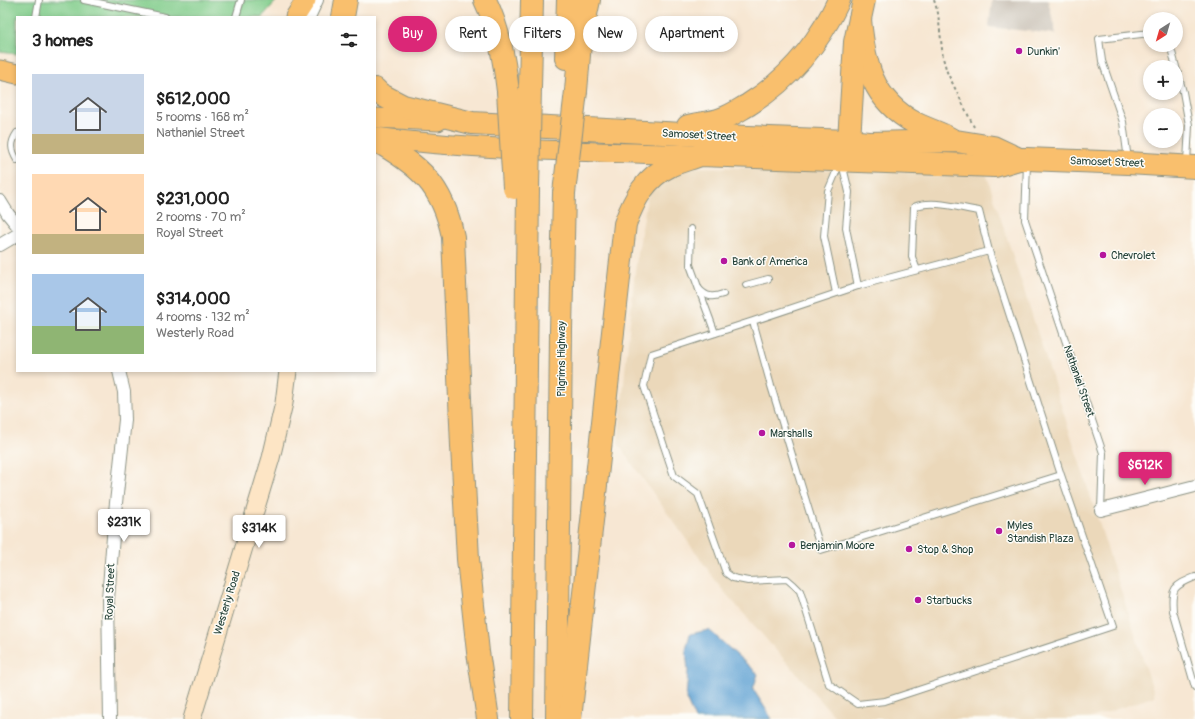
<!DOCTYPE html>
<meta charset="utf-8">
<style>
body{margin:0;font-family:Pangolin,sans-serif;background:#f2f2f2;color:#222;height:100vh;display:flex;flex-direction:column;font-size:15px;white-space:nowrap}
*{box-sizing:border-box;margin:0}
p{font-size:13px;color:#767676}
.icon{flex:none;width:22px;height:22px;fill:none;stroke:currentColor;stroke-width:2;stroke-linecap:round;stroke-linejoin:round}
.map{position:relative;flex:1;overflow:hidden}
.panel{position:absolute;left:16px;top:16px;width:360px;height:356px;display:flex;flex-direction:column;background:#fff;border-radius:0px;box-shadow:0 2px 6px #0003}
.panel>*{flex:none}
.hud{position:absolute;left:388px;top:16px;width:380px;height:36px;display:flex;gap:8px}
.needle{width:26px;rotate:217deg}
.tools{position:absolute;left:1143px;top:12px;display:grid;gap:8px}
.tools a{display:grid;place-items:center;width:40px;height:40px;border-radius:50%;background:#fff;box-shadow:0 2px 6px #0003;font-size:20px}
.price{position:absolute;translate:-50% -34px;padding:0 9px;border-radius:4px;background:#fff;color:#222;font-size:13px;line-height:26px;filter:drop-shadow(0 1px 2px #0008)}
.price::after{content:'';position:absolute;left:50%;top:24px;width:12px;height:9px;margin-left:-6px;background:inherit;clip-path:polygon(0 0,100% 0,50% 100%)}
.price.selected{background:#db2777;color:#fff}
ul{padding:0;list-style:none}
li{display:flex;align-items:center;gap:12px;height:100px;padding:0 16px}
li span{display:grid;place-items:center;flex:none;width:112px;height:80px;border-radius:0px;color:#555}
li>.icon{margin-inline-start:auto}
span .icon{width:48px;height:48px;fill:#fffc;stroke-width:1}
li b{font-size:17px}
h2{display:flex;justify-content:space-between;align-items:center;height:48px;padding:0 16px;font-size:17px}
.tag{padding:0 14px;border-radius:18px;background:#fff;box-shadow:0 2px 6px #0003;font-size:14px;line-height:36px}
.tag.selected{background:#db2777;color:#fff}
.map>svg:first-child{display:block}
</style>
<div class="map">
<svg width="1195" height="719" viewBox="0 0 1195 719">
<rect width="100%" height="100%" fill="#fdfcf7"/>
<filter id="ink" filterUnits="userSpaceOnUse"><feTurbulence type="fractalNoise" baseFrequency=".025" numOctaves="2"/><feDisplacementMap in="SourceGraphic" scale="8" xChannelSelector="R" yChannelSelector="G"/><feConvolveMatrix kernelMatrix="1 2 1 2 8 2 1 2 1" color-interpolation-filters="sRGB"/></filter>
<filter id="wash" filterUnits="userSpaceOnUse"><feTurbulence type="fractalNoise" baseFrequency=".012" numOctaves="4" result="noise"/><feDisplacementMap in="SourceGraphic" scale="16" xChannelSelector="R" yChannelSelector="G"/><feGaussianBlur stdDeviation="0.9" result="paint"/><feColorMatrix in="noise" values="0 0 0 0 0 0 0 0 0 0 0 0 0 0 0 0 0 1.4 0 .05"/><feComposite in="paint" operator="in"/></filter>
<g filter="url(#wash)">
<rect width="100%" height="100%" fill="#f7e7d3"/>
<polygon fill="#ebd8ba" points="696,167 986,173 1155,696 1088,719 837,719 721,588 618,444 635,270 649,188 669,174"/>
<polygon fill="#cbc3b8" points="992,0 1048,0 1056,34 989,27"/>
<polygon fill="#80cc8a" stroke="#50845f" points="0,0 277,0 262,17 17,17 17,54 0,52"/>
<polygon fill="#5fa1d3" stroke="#3f6f84" points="709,630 758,674 753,689 772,719 695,719 686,699 688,671 686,650 690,634"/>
</g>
<g filter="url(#ink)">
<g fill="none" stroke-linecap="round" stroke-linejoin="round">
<defs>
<g id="lane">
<polyline points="84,0 165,17"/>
<polyline points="36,17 39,0"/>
<polyline points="236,17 241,0"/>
<polyline points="1170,45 1183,92 1189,125 1187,162"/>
<path d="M17,133C10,143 11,150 17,160"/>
<polyline points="1128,160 1123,122 1102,61 1099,39 1150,33"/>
<polyline points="842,163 849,192 846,228 858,286"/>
<polyline points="1027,163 1025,220 1103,453 1101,510"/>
<polyline points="691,229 690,265 715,333"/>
<path d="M917,270L912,257L914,207C932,199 959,208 979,211L989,251"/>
<polyline points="746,285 768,279"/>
<path d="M699,289C707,297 712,298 723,294"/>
<polyline points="836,293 824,236 828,191 839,165"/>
<polyline points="753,321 651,354 644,386 674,476 698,494 726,573 733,578 748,581 787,579 794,585 800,591 829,684 858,704 885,701 1113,626 1061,475 989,251 858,286 753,321 771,386 821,550 1061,475"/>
<path d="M1195,577C1174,586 1171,587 1173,611L1195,687"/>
</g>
<g id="street">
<polyline points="309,17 317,0"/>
<polyline points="0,201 8,214 17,225"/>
<polyline points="0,245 17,235"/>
<polyline points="1101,510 1195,486"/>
<polyline points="110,719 108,599 115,512 125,420 124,392 119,371"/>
</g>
<polyline id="secondary" points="192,719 271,458 284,403 288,371"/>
<g id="primary">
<polyline points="295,17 306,0"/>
<polyline points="0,70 17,74"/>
<polyline points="375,118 438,121"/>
<path d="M375,137C481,151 589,151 695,155"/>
</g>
<g id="highway">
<path d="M485,0C499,29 504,59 508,91"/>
<polyline points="343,17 346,0"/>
<path d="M860,19C864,63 872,100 915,123C926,129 939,132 951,139"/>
<polyline points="566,58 568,0"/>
<polyline points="530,87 532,0"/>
<polyline points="375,89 380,94 403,106 472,123 721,136 849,141 869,143 956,141 993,147 1019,159 1027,159 1128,163 1195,167"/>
<polyline points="576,91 580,43 589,0"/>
<path d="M688,126C699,123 710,123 721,119C731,116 739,110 748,105C788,80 819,43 839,0"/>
<path d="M375,140C419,165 443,185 453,237L462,446L468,559L478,652L488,719"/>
<polyline points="844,155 849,141 855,42 864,0"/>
<polyline points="522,719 528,190"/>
<polyline points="557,719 561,331 564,193"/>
<path d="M570,719L625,224C634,199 646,177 670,166C680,161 690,159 700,155L995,166L1019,159"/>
</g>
</defs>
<use href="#lane" stroke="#8b9284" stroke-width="8"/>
<use href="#street" stroke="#8b9284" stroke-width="14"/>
<use href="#secondary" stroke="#8b9284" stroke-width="19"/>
<use href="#primary" stroke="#8b9284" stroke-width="21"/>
<use href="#highway" stroke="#8b9284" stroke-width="24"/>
<polyline stroke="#8b9284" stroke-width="2" stroke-dasharray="3 3" stroke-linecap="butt" points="934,0 938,13 943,58 947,72 974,127"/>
<use href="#lane" stroke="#fff" stroke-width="6"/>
<use href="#street" stroke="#fff" stroke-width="12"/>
<use href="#secondary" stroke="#fde5c5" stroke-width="17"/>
<use href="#primary" stroke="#f9bf6d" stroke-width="19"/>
<use href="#highway" stroke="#f9bf6d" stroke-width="22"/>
<defs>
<g id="highway-bridge">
<polyline points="508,91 514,188"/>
<polyline points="528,190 530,87"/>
<polyline points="564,193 576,91"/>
</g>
</defs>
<use href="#highway-bridge" stroke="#8b9284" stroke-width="24" stroke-linecap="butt"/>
<use href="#highway-bridge" stroke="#f9bf6d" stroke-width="22"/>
</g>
</g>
<g fill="#b5179e" stroke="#fdfcf7" stroke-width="1.5">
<circle cx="1019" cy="51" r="4"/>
<circle cx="1103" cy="255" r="4"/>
<circle cx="724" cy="261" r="4"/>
<circle cx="762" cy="433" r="4"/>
<circle cx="999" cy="531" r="4"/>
<circle cx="792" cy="545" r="4"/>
<circle cx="909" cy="549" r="4"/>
<circle cx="918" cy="600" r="4"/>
</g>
<g text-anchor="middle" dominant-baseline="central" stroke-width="3" stroke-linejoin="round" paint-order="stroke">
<g font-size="11" fill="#1f3d34" stroke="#fdfcf7" text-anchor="start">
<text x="1027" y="51">Dunkin'</text>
<text x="1111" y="255">Chevrolet</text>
<text x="732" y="261">Bank of America</text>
<text x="770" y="433">Marshalls</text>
<text x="1007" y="525">Myles<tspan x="1007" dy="13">Standish Plaza</tspan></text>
<text x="800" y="545">Benjamin Moore</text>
<text x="917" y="549">Stop &amp; Shop</text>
<text x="926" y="600">Starbucks</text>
</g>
<g font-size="11" fill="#1f3d34" stroke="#fdfcf7">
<text transform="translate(699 135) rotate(3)">Samoset Street</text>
<text transform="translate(1107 162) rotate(2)">Samoset Street</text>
<text transform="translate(561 359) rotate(-90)">Pilgrims Highway</text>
<text transform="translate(1079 381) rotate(71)">Nathaniel Street</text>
<text transform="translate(110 592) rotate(-88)">Royal Street</text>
<text transform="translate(227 603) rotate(-73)">Westerly Road</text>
</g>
</g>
</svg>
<div class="tools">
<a><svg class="needle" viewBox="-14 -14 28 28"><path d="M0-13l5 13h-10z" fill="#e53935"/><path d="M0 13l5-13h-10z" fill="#767676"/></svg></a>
<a>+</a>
<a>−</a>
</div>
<b class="price selected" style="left:1145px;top:486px">$612K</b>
<b class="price" style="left:124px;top:543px">$231K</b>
<b class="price" style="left:259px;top:549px">$314K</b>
<div class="hud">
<a class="tag selected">Buy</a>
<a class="tag">Rent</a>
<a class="tag">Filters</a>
<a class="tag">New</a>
<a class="tag">Apartment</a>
</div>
<section class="panel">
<h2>3 homes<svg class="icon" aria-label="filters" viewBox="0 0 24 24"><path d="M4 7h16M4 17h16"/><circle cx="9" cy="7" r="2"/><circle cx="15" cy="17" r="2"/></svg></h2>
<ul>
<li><span style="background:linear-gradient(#c9d6e8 75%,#c2b280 0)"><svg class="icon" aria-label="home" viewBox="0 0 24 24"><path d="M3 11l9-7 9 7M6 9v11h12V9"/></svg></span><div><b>$612,000</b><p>5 rooms · 168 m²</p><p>Nathaniel Street</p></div></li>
<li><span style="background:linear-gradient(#ffd9b3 75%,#c2b280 0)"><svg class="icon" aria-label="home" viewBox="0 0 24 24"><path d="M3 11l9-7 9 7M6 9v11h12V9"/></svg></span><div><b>$231,000</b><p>2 rooms · 70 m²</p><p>Royal Street</p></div></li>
<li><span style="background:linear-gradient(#a9c7e8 65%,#8fb573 0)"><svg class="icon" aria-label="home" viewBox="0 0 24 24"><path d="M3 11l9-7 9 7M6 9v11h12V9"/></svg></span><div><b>$314,000</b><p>4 rooms · 132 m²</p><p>Westerly Road</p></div></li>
</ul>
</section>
</div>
